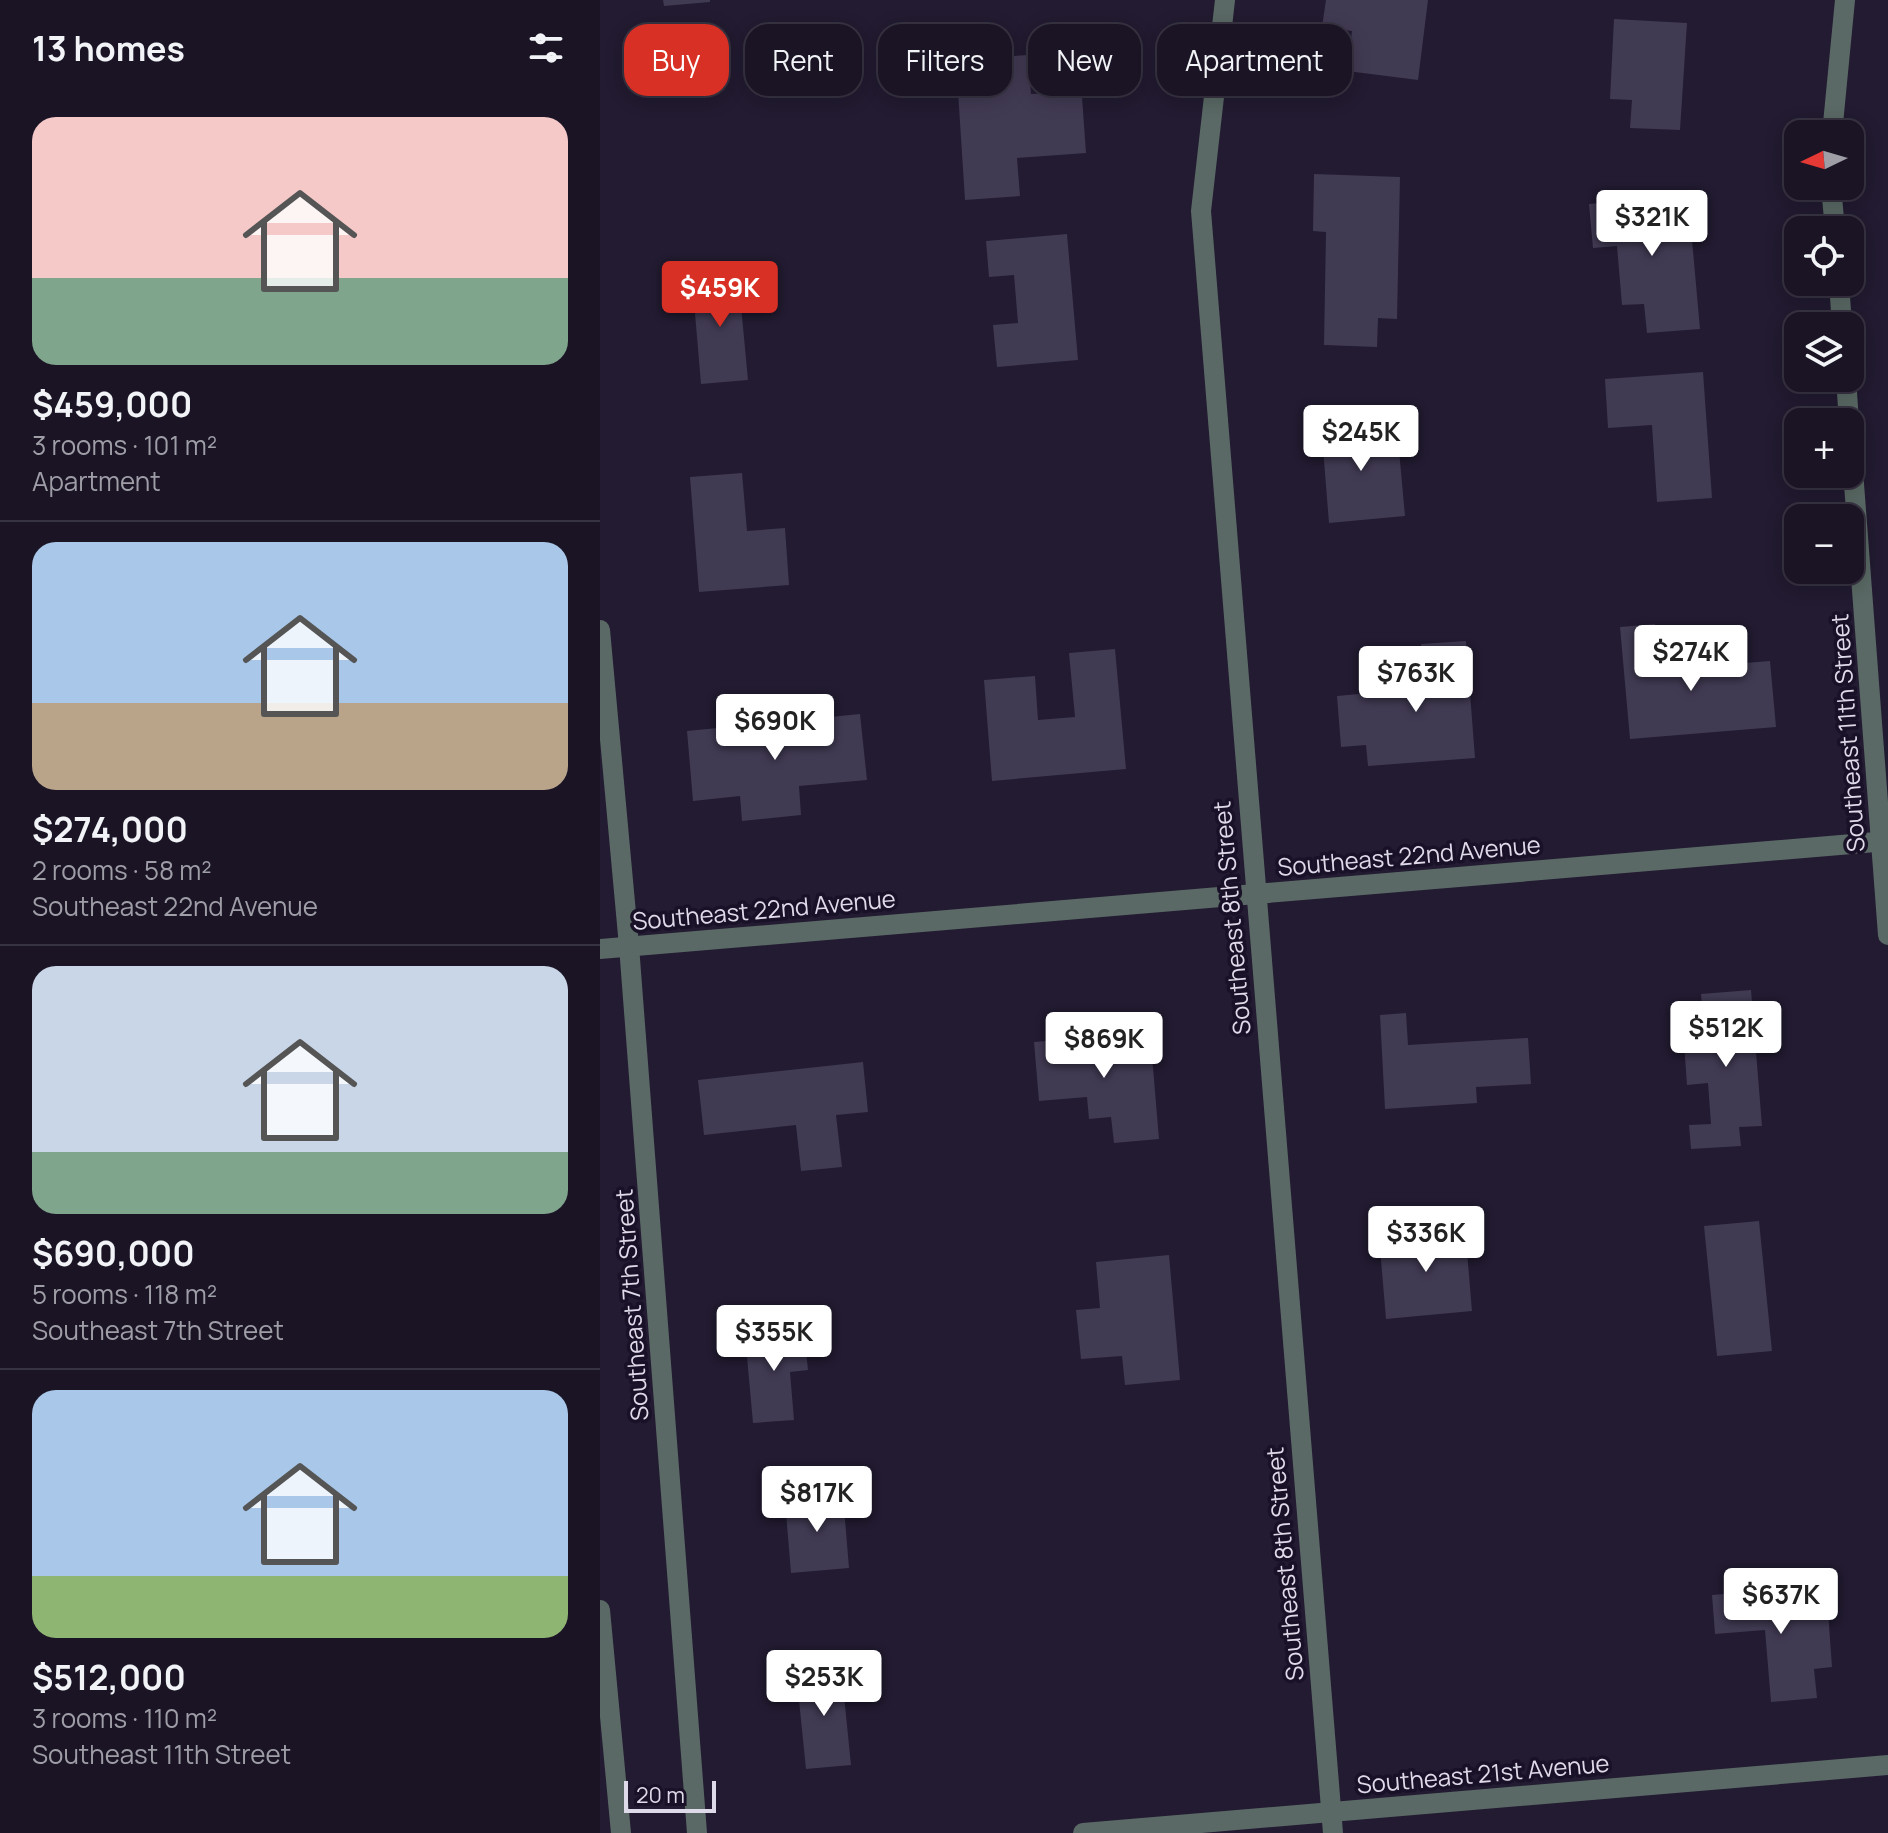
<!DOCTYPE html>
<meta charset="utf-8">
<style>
body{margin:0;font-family:Manrope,sans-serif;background:#231d2d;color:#f1f3f6;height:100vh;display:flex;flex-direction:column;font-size:30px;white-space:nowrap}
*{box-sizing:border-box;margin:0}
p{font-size:26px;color:#9f9ea7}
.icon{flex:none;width:44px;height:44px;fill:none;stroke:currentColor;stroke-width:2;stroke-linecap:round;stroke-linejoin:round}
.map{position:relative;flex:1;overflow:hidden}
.details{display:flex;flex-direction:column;background:#1a1425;width:600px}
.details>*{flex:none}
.hud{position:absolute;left:24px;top:24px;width:760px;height:72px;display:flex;gap:16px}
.needle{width:52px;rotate:265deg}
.tools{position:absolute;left:1184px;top:120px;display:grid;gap:16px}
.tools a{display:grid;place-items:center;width:80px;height:80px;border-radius:16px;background:#1a1425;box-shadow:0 4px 20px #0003,0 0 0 2px #383342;font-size:40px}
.scale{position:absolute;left:24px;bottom:20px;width:92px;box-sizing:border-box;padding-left:8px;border:4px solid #dfdaea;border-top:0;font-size:22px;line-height:28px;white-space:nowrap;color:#dfdaea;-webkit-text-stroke:6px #191127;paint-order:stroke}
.price{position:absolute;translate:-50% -68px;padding:0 18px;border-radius:8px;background:#fff;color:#222;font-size:26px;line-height:52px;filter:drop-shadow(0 2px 4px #0008)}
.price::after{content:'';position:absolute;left:50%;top:48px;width:24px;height:18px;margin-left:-12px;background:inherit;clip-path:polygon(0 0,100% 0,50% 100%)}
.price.current{background:#d93025;color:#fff}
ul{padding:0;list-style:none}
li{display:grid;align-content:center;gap:16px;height:424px;padding:0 32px}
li+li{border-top:2px solid #383342}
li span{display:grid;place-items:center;height:248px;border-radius:24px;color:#555}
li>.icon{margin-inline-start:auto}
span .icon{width:144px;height:144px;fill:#fffc;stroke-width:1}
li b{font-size:34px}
h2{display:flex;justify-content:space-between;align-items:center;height:96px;padding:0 32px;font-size:34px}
.tag{padding:0 28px;border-radius:24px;background:#1a1425;box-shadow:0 4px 20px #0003,0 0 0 2px #383342;font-size:28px;line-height:72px}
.tag.current{background:#d93025;color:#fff}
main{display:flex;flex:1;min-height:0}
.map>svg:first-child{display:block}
</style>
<main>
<section class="details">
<h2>13 homes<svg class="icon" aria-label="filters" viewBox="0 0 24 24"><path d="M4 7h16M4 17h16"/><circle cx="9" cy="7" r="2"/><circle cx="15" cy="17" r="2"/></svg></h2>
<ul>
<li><span style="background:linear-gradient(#f6c9c9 65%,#7fa58c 0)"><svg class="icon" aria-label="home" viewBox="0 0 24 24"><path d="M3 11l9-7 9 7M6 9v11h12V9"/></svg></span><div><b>$459,000</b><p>3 rooms · 101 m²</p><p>Apartment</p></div></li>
<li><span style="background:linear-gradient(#a9c7e8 65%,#b9a48a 0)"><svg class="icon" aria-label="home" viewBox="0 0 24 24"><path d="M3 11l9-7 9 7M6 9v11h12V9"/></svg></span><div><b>$274,000</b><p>2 rooms · 58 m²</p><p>Southeast 22nd Avenue</p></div></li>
<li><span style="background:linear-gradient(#c9d6e8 75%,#7fa58c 0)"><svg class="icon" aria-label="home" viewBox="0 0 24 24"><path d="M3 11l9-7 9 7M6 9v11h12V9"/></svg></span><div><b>$690,000</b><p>5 rooms · 118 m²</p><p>Southeast 7th Street</p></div></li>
<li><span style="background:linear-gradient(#a9c7e8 75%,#8fb573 0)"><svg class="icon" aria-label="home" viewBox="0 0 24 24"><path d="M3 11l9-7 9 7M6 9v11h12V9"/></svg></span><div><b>$512,000</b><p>3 rooms · 110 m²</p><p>Southeast 11th Street</p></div></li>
</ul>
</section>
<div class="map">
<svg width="1288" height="1833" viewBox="0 0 1288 1833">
<rect width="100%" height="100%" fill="#221b31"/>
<g fill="#413a53">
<polygon points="63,0 110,0 110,2 64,6"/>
<polygon points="726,0 828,0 818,80 747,71 752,31 722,27"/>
<polygon points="1014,19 1087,23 1080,130 1030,128 1032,100 1010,99"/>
<polygon points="428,55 431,94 449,93 446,57 479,55 486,153 417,158 420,196 365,200 356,60"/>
<polygon points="714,174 800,177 797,319 778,318 777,347 724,345 726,232 713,231"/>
<polygon points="1088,195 1100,329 1047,333 1044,304 1022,305 1017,246 993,248 989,204"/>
<polygon points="467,234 478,360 397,367 393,325 418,323 414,275 389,277 386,241"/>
<polygon points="138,274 148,380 101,384 92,278"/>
<polygon points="1103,372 1112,498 1057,502 1052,425 1008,428 1005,379"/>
<polygon points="772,418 774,441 798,439 805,516 729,523 721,423"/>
<polygon points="142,473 147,531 185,528 189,585 99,592 90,477"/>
<polygon points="1055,624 1059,670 1170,661 1176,727 1030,739 1020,627"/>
<polygon points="866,641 875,758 768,766 766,745 741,747 737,696 824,688 821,644"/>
<polygon points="515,649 526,769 392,781 384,680 435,676 438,720 475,717 469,653"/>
<polygon points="260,714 267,780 199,786 201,815 142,821 140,796 93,801 87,731"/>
<polygon points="1151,990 1162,1126 1139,1127 1141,1146 1091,1149 1089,1125 1111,1124 1108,1083 1087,1085 1084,1043 1105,1041 1101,994"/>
<polygon points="806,1013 808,1045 928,1038 931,1084 876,1087 877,1103 785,1109 780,1015"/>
<polygon points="550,1032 559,1139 514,1143 511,1117 489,1119 487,1097 439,1101 434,1042"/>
<polygon points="263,1062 268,1112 236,1115 242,1167 201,1171 196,1125 104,1135 98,1080"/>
<polygon points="1159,1221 1172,1351 1117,1356 1104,1226"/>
<polygon points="865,1228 872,1311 786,1319 779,1236"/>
<polygon points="569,1255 580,1380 525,1385 522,1356 481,1359 476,1310 500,1308 496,1262"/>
<polygon points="204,1330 208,1370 190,1372 194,1420 153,1423 145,1335"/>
<polygon points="243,1495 249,1568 191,1573 185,1501"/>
<polygon points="1206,1587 1208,1612 1228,1611 1232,1667 1214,1669 1217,1698 1171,1702 1165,1630 1115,1634 1112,1595"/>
<polygon points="241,1666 251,1765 206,1769 196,1671"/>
</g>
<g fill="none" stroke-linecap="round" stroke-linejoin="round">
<g stroke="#5a6965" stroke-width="20">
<polyline points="625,0 601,211 733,1833"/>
<polyline points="1232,134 1245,0"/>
<polyline points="1231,186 1235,230"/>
<polyline points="1239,282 1242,326"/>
<polyline points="1246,378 1249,422"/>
<polyline points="1250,431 1288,935"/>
<polyline points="0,630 29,946 97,1833"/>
<polyline points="0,949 1288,841"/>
<polyline points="0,1610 21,1833"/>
<polyline points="483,1833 1288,1765"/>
</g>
</g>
<g text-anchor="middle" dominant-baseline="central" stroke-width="7" stroke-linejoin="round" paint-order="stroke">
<g font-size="24" fill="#dfdaea" stroke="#191127">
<text transform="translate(1247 733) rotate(-94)">Southeast 11th Street</text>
<text transform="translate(809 855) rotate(-5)">Southeast 22nd Avenue</text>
<text transform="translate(164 909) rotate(-5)">Southeast 22nd Avenue</text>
<text transform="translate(631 918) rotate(-95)">Southeast 8th Street</text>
<text transform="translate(31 1305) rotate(-94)">Southeast 7th Street</text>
<text transform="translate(684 1564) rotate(-95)">Southeast 8th Street</text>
<text transform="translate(883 1773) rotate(-5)">Southeast 21st Avenue</text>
</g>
</g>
</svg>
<div class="tools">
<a><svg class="needle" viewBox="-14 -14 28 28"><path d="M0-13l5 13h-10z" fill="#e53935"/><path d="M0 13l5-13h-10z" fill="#9f9ea7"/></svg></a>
<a><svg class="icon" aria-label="locate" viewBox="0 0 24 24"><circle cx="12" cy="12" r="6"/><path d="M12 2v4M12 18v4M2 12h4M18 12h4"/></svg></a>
<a><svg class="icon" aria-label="layers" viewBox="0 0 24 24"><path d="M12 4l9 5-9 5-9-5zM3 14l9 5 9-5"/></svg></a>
<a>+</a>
<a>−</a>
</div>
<div class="scale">20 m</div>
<b class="price" style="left:1052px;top:258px">$321K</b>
<b class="price current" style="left:120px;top:329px">$459K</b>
<b class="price" style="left:761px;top:473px">$245K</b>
<b class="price" style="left:1091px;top:693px">$274K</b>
<b class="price" style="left:816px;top:714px">$763K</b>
<b class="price" style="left:175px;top:762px">$690K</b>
<b class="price" style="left:1126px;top:1069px">$512K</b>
<b class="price" style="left:504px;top:1080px">$869K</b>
<b class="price" style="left:826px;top:1274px">$336K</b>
<b class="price" style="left:174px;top:1373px">$355K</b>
<b class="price" style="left:217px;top:1534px">$817K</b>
<b class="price" style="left:1181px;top:1636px">$637K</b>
<b class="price" style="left:224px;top:1718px">$253K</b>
<div class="hud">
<a class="tag current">Buy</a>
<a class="tag">Rent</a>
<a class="tag">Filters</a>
<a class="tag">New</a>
<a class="tag">Apartment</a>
</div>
</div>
</main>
